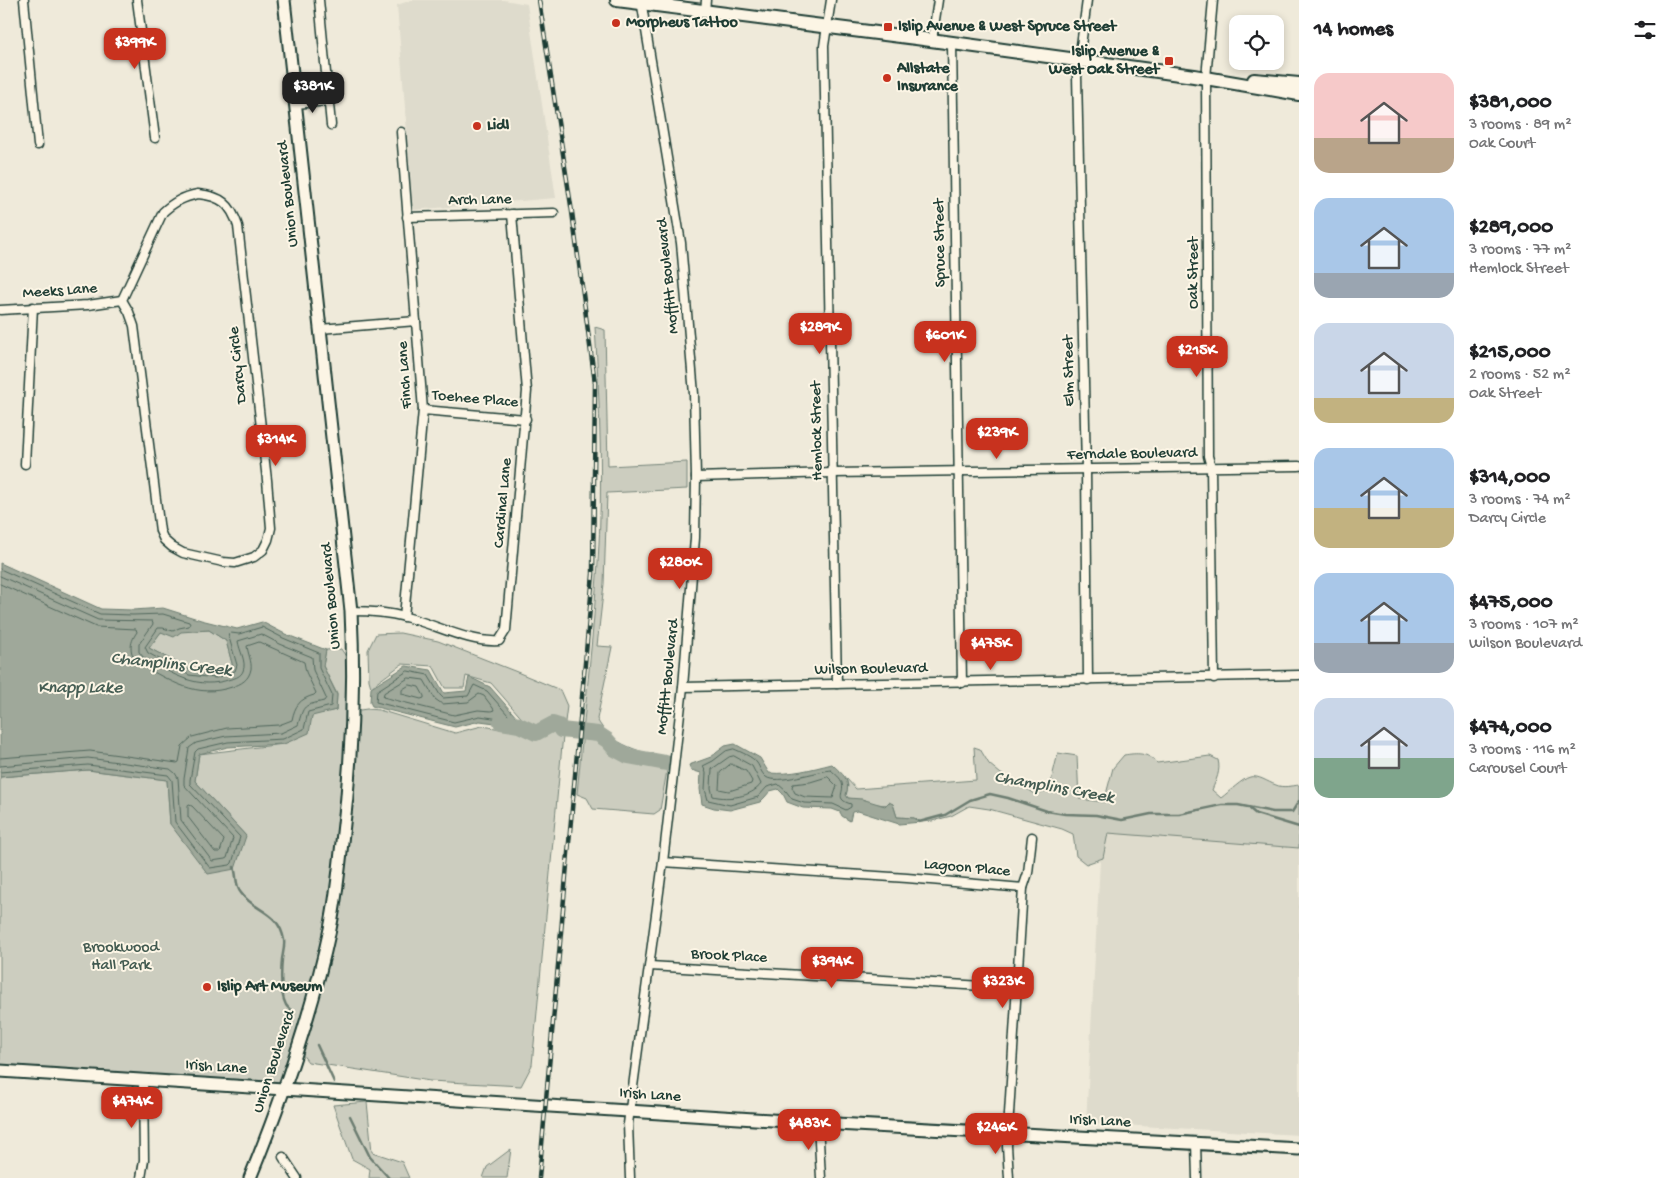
<!DOCTYPE html>
<meta charset="utf-8">
<style>
body{margin:0;font-family:"Gochi Hand",sans-serif;background:#f6f6f6;color:#202124;height:100vh;display:flex;flex-direction:column;font-size:19px;white-space:nowrap}
*{box-sizing:border-box;margin:0}
p{font-size:16px;color:#757577}
.icon{flex:none;width:28px;height:28px;fill:none;stroke:currentColor;stroke-width:2;stroke-linecap:round;stroke-linejoin:round}
.map{position:relative;flex:1;overflow:hidden}
.drawer{display:flex;flex-direction:column;background:#fff;width:375px}
.drawer>*{flex:none}
.fabs{position:absolute;left:1229px;top:15px;display:grid;gap:10px}
.fabs a{display:grid;place-items:center;width:55px;height:55px;border-radius:10px;background:#fff;box-shadow:0 2px 8px #0003;font-size:25px}
.price{position:absolute;translate:-50% -42px;padding:0 11px;border-radius:10px;background:#c8321e;color:#fff;font-size:16px;line-height:32px;filter:drop-shadow(0 1px 2px #0008)}
.price::after{content:'';position:absolute;left:50%;top:30px;width:15px;height:11px;margin-left:-8px;background:inherit;clip-path:polygon(0 0,100% 0,50% 100%)}
.price.active{background:#222;color:#fff}
ul{padding:0;list-style:none}
li{display:flex;align-items:center;gap:15px;height:125px;padding:0 15px}
li span{display:grid;place-items:center;flex:none;width:140px;height:100px;border-radius:15px;color:#555}
li>.icon{margin-inline-start:auto}
span .icon{width:60px;height:60px;fill:#fffc;stroke-width:1}
li b{font-size:21px}
h2{display:flex;justify-content:space-between;align-items:center;height:60px;padding:0 15px;font-size:21px}
main{display:flex;flex:1;min-height:0}
.map>svg:first-child{display:block}
</style>
<main>
<div class="map">
<svg width="1299" height="1178" viewBox="0 0 1299 1178">
<rect width="100%" height="100%" fill="#efeada"/>
<filter id="ink" filterUnits="userSpaceOnUse"><feTurbulence type="fractalNoise" baseFrequency=".02" numOctaves="2"/><feDisplacementMap in="SourceGraphic" scale="10" xChannelSelector="R" yChannelSelector="G"/><feConvolveMatrix kernelMatrix="1 2 1 2 8 2 1 2 1" color-interpolation-filters="sRGB"/></filter>
<g filter="url(#ink)">
<g fill="#dedbcc">
<polygon points="412,0 504,0 527,4 556,198 413,210 397,5"/>
<polygon points="1102,824 1299,842 1299,1135 1086,1123"/>
</g>
<g fill="#cccdbf" stroke="#76857a">
<path d="M595,327L605,330L608,466L687,462V489L607,493L604,584L597,646L612,647L597,719C610,746 643,752 669,759L660,810L654,814L593,809L587,798L577,794C584,717 593,640 598,563C603,484 600,406 595,327Z"/>
<polygon points="209,630 226,641 233,667 216,673 190,670 149,648 161,632"/>
<polygon points="400,633 438,641 517,672 560,690 567,706 562,745 532,1065 521,1086 430,1081 308,1062 295,1045 277,1088 0,1070 0,777 88,770 167,780 170,824 246,836 195,781 199,754 284,744 312,715 336,710 337,694 323,666 326,650 341,649 353,667 353,711 367,709 379,710 455,733 482,726 522,732 525,722 491,683 466,676 464,688 445,688 433,666 402,664 371,687 369,680 368,650 376,634"/>
<path d="M974,747L980,749L989,764L1001,774L1017,782L1035,794L1049,790L1058,753L1077,756L1079,799L1104,802L1113,768L1124,755C1137,753 1147,752 1157,763L1210,756L1218,760C1221,771 1216,780 1212,790L1221,798C1229,792 1242,779 1250,777C1259,775 1267,782 1276,785C1282,788 1292,786 1299,785V848L1108,833L1103,858L1086,864L1076,856L1073,834L1062,829L989,809L969,806L951,816L932,821L921,822L914,818L897,817L893,804C879,807 862,800 848,798L846,795L848,786L846,778L856,789L976,780Z"/>
<polygon points="367,1102 372,1152 402,1162 409,1178 369,1178 370,1169 352,1159 333,1105"/>
<polygon points="511,1149 507,1178 483,1178 487,1167"/>
</g>
<g fill="#9fa89a" stroke="#6c7d71" fill-rule="evenodd">
<path d="M0,563L101,609L133,610L163,608L201,620L237,629L262,622L285,634L326,650L323,666L337,695L336,710L312,716L309,733L284,744L228,747L199,754L195,781L246,836L235,869L208,874L170,824L167,780L88,770L0,777ZM209,630L226,641L233,667L216,673L190,670L149,648L161,632L174,637L181,632Z"/>
<polygon points="406,666 431,670 444,693 466,691 469,677 490,687 525,727 480,721 455,727 372,706 370,702 371,688"/>
<path d="M735,744L760,758L769,773C791,775 812,769 832,764C843,775 851,779 846,795L848,798L862,799L885,806L889,802L893,804L897,817L914,818L921,822L899,824L858,811L852,812L850,821L842,816L840,812L832,809L803,808L787,802L783,794L778,789L770,791L765,797L760,802L730,810L714,808L702,804L700,789L701,773L691,770L689,765L711,757L725,746Z"/>
</g>
<g fill="none" stroke-linecap="round" stroke-linejoin="round">
<g stroke="#52685d" stroke-width="1">
<polyline points="0,569 100,614 133,615 163,614 189,622 190,624 189,626 179,628 173,631 163,628 158,628 145,647 148,653 189,675 216,678 235,671 237,665 228,634 231,633 239,634 262,627 283,638 319,653 319,668 332,695 331,706 308,712 304,729 283,739 228,742 198,749 195,752 190,780 190,784 240,837 232,863 230,865 210,868 175,822 172,780 168,775 88,765 0,772"/>
<path d="M0,576L98,620L152,621L153,624L139,644V652L144,658C173,674 197,691 231,679C236,678 241,676 243,671C247,662 239,650 238,641L261,634L280,644L312,657L313,670L326,698L324,701C303,706 304,704 298,725L281,733L226,736L196,743L189,748L184,779V785L233,838L227,858L225,859L212,861L181,820L178,778L175,773L170,769L88,758L0,766"/>
<path d="M0,584L96,627L136,629L137,632C129,643 128,655 141,665C171,681 196,699 232,687C241,684 249,680 251,669C252,662 248,654 247,646L259,642L304,662L306,672L316,693L314,695C300,699 295,705 292,720L279,725L227,728L192,737L182,746L179,762L177,763L90,751L0,758"/>
<polygon points="408,671 428,675 440,695 443,698 468,696 474,685 487,691 508,715 509,718 506,720 480,716 454,722 376,702 377,691"/>
<polygon points="409,678 424,680 435,699 442,704 468,702 479,694 484,696 493,708 494,710 491,711 478,710 454,715 383,697 384,693"/>
<polygon points="410,685 419,687 424,696 424,698 421,699 402,694 402,690"/>
<path d="M734,749C741,752 753,757 757,763C760,767 761,773 766,777C776,785 818,771 831,770C835,774 841,778 842,783C845,793 834,799 851,804V807L846,810L833,804L804,803L792,799L786,791L778,784L767,787L758,797L730,805L708,800L705,789L706,773L703,766L713,761L726,751Z"/>
<path d="M734,756L752,766L761,784C752,797 728,800 713,796L711,788L712,769L729,757Z"/>
<polygon points="731,764 746,771 752,781 751,784 729,791 719,789 720,773"/>
<polygon points="828,777 837,786 833,798 805,797 795,793 792,787 793,784 810,782"/>
<polygon points="189,805 192,806 224,840 220,852 215,852 188,817 188,807"/>
</g>
<g stroke="#6c7d71" stroke-width="2.5">
<polyline points="1250,809 1256,814 1299,827"/>
<polyline points="919,822 945,815 970,800 990,794 1008,798 1047,811 1065,814 1096,815 1122,820 1151,814 1179,814 1222,805 1238,805 1273,812 1292,812 1299,801"/>
<path d="M234,867C237,875 235,886 241,893C255,912 279,911 284,940C285,946 283,953 282,959C281,971 280,994 286,1005C288,1008 292,1011 294,1013"/>
<polyline points="317,1045 334,1082"/>
<polyline points="350,1116 370,1157 389,1178"/>
</g>
<polyline stroke="#9fa89a" stroke-width="16" points="501,722 519,725 536,733 553,724 559,726 561,730 598,734 607,740 615,749 628,756 666,763"/>
<defs>
<g id="street">
<polyline points="24,0 38,145"/>
<polyline points="137,0 155,138"/>
<polyline points="319,0 331,125"/>
<polyline points="831,0 824,46 837,684"/>
<polyline points="1087,0 1077,76 1086,469 1088,680"/>
<polyline points="1213,0 1206,78 1208,456 1211,467 1214,678"/>
<polyline points="705,11 706,0"/>
<polyline points="932,40 938,0"/>
<polyline points="952,43 962,683"/>
<polyline points="295,104 329,101"/>
<polyline points="401,132 423,410 404,617"/>
<path d="M198,194C221,196 231,204 238,226L267,480L271,528L268,540L263,550L254,557L235,563L223,562L183,553L172,547L164,540L160,531L134,326L129,312L122,300L163,212C174,202 183,197 198,194Z"/>
<polyline points="407,217 554,213"/>
<polyline points="0,310 88,305 122,300"/>
<polyline points="320,329 416,321"/>
<polyline points="423,410 526,419"/>
<polyline points="25,464 33,307"/>
<polyline points="696,477 833,473 1299,466"/>
<path d="M351,611C369,611 387,612 405,617C435,624 468,643 499,641L506,630L527,391L512,214"/>
<polyline points="683,687 1299,675"/>
<polyline points="663,862 907,878 1023,888"/>
<polyline points="650,966 1016,988"/>
<polyline points="818,1123 821,1178"/>
<polyline points="1196,1143 1197,1178"/>
<polyline points="283,1157 297,1178"/>
<polyline points="141,1178 144,1160 143,1080"/>
<polyline points="630,1178 628,1124 663,862 683,687 695,538 696,477 694,394 681,243 641,0"/>
<polyline points="1009,1178 1007,1146 1023,888 1028,873 1032,837"/>
</g>
<g id="secondary">
<polyline points="0,1071 818,1123 1299,1149"/>
<path d="M250,1178C283,1097 312,1014 330,929C336,900 339,871 342,842C352,763 355,691 351,611L284,0"/>
</g>
<g id="primary">
<polyline points="617,0 916,38 1194,76 1299,94"/>
<polyline points="1254,80 1299,84"/>
</g>
</defs>
<use href="#street" stroke="#1f3d34" stroke-width="11"/>
<use href="#secondary" stroke="#1f3d34" stroke-width="15"/>
<use href="#primary" stroke="#1f3d34" stroke-width="16"/>
<use href="#street" stroke="#fcf5e5" stroke-width="8"/>
<use href="#secondary" stroke="#fcf5e5" stroke-width="11"/>
<use href="#primary" stroke="#fcf5e5" stroke-width="12"/>
<defs>
<polyline id="rail" points="539,0 572,212 595,383 593,574 539,1178"/>
</defs>
<use href="#rail" stroke="#1f3d34" stroke-width="4.5"/>
<use href="#rail" stroke="#fcf5e5" stroke-width="2.5" stroke-dasharray="8" stroke-linecap="butt"/>
</g>
</g>
<g fill="#c8321e" stroke="#fcf5e5" stroke-width="2">
<circle cx="616" cy="23" r="5"/>
<rect x="883" y="22" width="10" height="10" rx="2.5"/>
<rect x="1164" y="56" width="10" height="10" rx="2.5"/>
<circle cx="887" cy="78" r="5"/>
<circle cx="477" cy="126" r="5"/>
<circle cx="207" cy="987" r="5"/>
</g>
<g text-anchor="middle" dominant-baseline="central" stroke-width="4" stroke-linejoin="round" paint-order="stroke">
<g font-size="16" font-weight="bold" fill="#1f3d34" stroke="#fcf5e5" text-anchor="start">
<text x="626" y="23">Morpheus Tattoo</text>
<text x="898" y="27">Islip Avenue &amp; West Spruce Street</text>
<text x="1159" y="52" text-anchor="end">Islip Avenue &amp;<tspan x="1159" dy="18">West Oak Street</tspan></text>
<text x="897" y="69">Allstate<tspan x="897" dy="18">Insurance</tspan></text>
<text x="487" y="126">Lidl</text>
<text x="217" y="987">Islip Art Museum</text>
</g>
<g font-size="16" fill="#1f3d34" stroke="#fcf5e5">
<text transform="translate(289 194) rotate(-96)">Union Boulevard</text>
<text transform="translate(480 201) rotate(-1)">Arch Lane</text>
<text transform="translate(941 243) rotate(-91)">Spruce Street</text>
<text transform="translate(1194 273) rotate(-90)">Oak Street</text>
<text transform="translate(669 276) rotate(-96)">Moffitt Boulevard</text>
<text transform="translate(60 292) rotate(-4)">Meeks Lane</text>
<text transform="translate(239 365) rotate(-96)">Darcy Circle</text>
<text transform="translate(1070 371) rotate(-91)">Elm Street</text>
<text transform="translate(406 375) rotate(-94)">Finch Lane</text>
<text transform="translate(475 400) rotate(5)">Toehee Place</text>
<text transform="translate(818 431) rotate(-91)">Hemlock Street</text>
<text transform="translate(1132 455) rotate(-1)">Ferndale Boulevard</text>
<text transform="translate(504 503) rotate(-85)">Cardinal Lane</text>
<text transform="translate(332 596) rotate(-95)">Union Boulevard</text>
<text transform="translate(871 670) rotate(-1)">Wilson Boulevard</text>
<text transform="translate(669 677) rotate(-84)">Moffitt Boulevard</text>
<text transform="translate(967 869) rotate(5)">Lagoon Place</text>
<text transform="translate(729 957) rotate(3)">Brook Place</text>
<text transform="translate(275 1062) rotate(-72)">Union Boulevard</text>
<text transform="translate(216 1068) rotate(4)">Irish Lane</text>
<text transform="translate(650 1096) rotate(4)">Irish Lane</text>
<text transform="translate(1100 1122) rotate(3)">Irish Lane</text>
</g>
<g font-size="16" fill="#425a50" stroke="#fcf5e5">
<text x="121" y="948">Brookwood<tspan x="121" dy="18">Hall Park</tspan></text>
</g>
<g font-size="18" font-style="italic" fill="#455d53" stroke="#fcf5e5">
<text transform="translate(171 665) rotate(6)">Champlins Creek</text>
<text x="80" y="688">Knapp Lake</text>
<text transform="translate(1054 788) rotate(10)">Champlins Creek</text>
</g>
</g>
</svg>
<div class="fabs">
<a><svg class="icon" aria-label="locate" viewBox="0 0 24 24"><circle cx="12" cy="12" r="6"/><path d="M12 2v4M12 18v4M2 12h4M18 12h4"/></svg></a>
</div>
<b class="price" style="left:135px;top:70px">$399K</b>
<b class="price active" style="left:313px;top:114px">$381K</b>
<b class="price" style="left:820px;top:355px">$289K</b>
<b class="price" style="left:945px;top:363px">$601K</b>
<b class="price" style="left:1197px;top:378px">$215K</b>
<b class="price" style="left:997px;top:460px">$239K</b>
<b class="price" style="left:276px;top:467px">$314K</b>
<b class="price" style="left:680px;top:590px">$280K</b>
<b class="price" style="left:991px;top:671px">$475K</b>
<b class="price" style="left:832px;top:989px">$394K</b>
<b class="price" style="left:1003px;top:1009px">$323K</b>
<b class="price" style="left:132px;top:1129px">$474K</b>
<b class="price" style="left:809px;top:1151px">$483K</b>
<b class="price" style="left:996px;top:1155px">$246K</b>
</div>
<section class="drawer">
<h2>14 homes<svg class="icon" aria-label="filters" viewBox="0 0 24 24"><path d="M4 7h16M4 17h16"/><circle cx="9" cy="7" r="2"/><circle cx="15" cy="17" r="2"/></svg></h2>
<ul>
<li><span style="background:linear-gradient(#f6c9c9 65%,#b9a48a 0)"><svg class="icon" aria-label="home" viewBox="0 0 24 24"><path d="M3 11l9-7 9 7M6 9v11h12V9"/></svg></span><div><b>$381,000</b><p>3 rooms · 89 m²</p><p>Oak Court</p></div></li>
<li><span style="background:linear-gradient(#a9c7e8 75%,#9aa5b1 0)"><svg class="icon" aria-label="home" viewBox="0 0 24 24"><path d="M3 11l9-7 9 7M6 9v11h12V9"/></svg></span><div><b>$289,000</b><p>3 rooms · 77 m²</p><p>Hemlock Street</p></div></li>
<li><span style="background:linear-gradient(#c9d6e8 75%,#c2b280 0)"><svg class="icon" aria-label="home" viewBox="0 0 24 24"><path d="M3 11l9-7 9 7M6 9v11h12V9"/></svg></span><div><b>$215,000</b><p>2 rooms · 52 m²</p><p>Oak Street</p></div></li>
<li><span style="background:linear-gradient(#a9c7e8 60%,#c2b280 0)"><svg class="icon" aria-label="home" viewBox="0 0 24 24"><path d="M3 11l9-7 9 7M6 9v11h12V9"/></svg></span><div><b>$314,000</b><p>3 rooms · 74 m²</p><p>Darcy Circle</p></div></li>
<li><span style="background:linear-gradient(#a9c7e8 70%,#9aa5b1 0)"><svg class="icon" aria-label="home" viewBox="0 0 24 24"><path d="M3 11l9-7 9 7M6 9v11h12V9"/></svg></span><div><b>$475,000</b><p>3 rooms · 107 m²</p><p>Wilson Boulevard</p></div></li>
<li><span style="background:linear-gradient(#c9d6e8 60%,#7fa58c 0)"><svg class="icon" aria-label="home" viewBox="0 0 24 24"><path d="M3 11l9-7 9 7M6 9v11h12V9"/></svg></span><div><b>$474,000</b><p>3 rooms · 116 m²</p><p>Carousel Court</p></div></li>
</ul>
</section>
</main>
